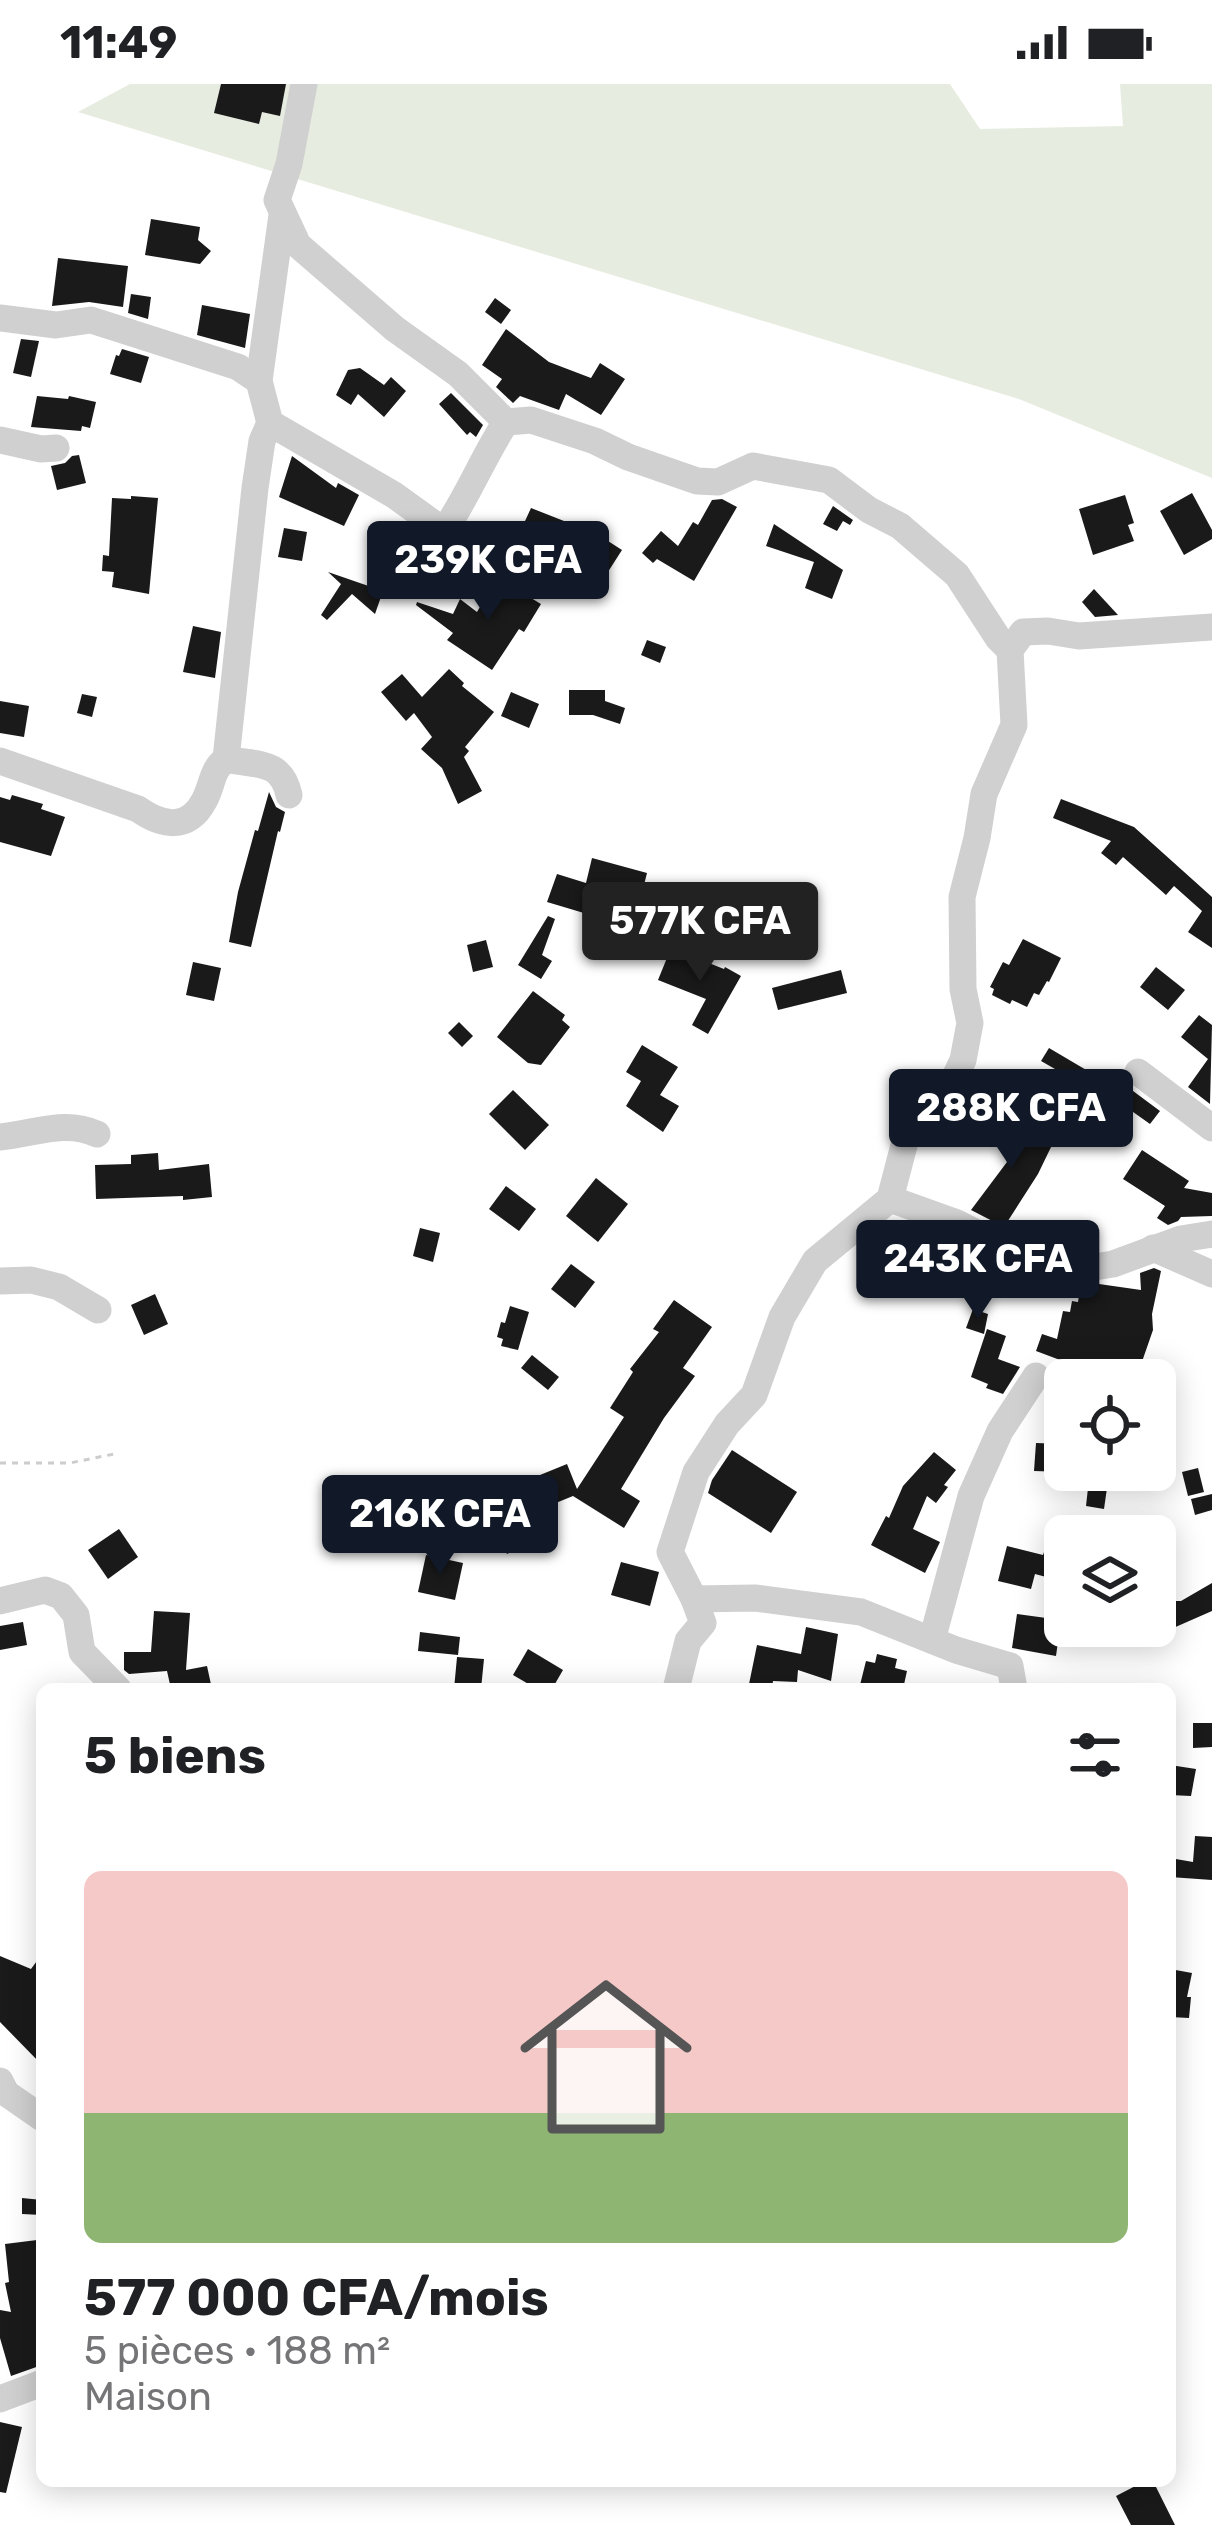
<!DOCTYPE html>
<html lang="fr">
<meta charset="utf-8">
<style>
body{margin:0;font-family:Rubik,sans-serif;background:#f2f2f2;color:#202124;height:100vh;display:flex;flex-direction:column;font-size:45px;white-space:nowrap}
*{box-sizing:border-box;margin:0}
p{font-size:39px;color:#757577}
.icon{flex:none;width:66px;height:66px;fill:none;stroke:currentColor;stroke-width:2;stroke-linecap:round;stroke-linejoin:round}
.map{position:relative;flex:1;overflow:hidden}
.side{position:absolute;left:36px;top:1599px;width:1140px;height:804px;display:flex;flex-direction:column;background:#fff;border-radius:18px;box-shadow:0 6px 30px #0003}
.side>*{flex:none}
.controls{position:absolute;left:1044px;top:1275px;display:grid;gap:24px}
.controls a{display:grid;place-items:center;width:132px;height:132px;border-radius:18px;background:#fff;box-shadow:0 6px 30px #0003;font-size:60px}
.price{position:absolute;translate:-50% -102px;padding:0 27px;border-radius:12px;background:#111827;color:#fff;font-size:39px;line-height:78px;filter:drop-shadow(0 3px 6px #0008)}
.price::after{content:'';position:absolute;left:50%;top:72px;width:36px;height:27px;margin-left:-18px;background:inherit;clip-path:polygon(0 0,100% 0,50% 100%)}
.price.active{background:#222;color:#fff}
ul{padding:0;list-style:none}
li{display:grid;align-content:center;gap:24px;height:636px;padding:0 48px}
li span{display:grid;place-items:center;height:372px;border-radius:18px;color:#555}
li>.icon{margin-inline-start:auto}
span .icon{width:216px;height:216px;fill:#fffc;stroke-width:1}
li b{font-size:51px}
h2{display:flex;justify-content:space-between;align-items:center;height:144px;padding:0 48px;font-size:51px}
.status{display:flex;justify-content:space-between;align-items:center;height:84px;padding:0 60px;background:#fff;direction:ltr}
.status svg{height:33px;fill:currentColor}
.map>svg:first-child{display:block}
</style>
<div class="status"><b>11:49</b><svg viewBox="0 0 49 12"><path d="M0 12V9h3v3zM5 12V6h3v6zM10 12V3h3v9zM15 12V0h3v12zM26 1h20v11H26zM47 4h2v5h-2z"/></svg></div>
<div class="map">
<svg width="1212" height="2441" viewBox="0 0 1212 2441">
<rect width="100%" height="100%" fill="#fff"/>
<polygon fill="#e6ecdf" points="130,0 950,0 980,45 1123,42 1120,0 1212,0 1212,394 1019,315 78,28"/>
<g fill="#1a1a1a">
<polygon points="221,0 286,0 280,32 262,28 259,40 214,29"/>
<polygon points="151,135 200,143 198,156 211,167 200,180 145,171"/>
<polygon points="58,174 128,182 123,223 89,218 52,222"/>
<polygon points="131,210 151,213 148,235 128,229"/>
<polygon points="495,214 511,226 501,240 485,228"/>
<polygon points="202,221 250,230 245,264 197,251"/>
<polygon points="506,245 549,278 591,294 600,279 625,295 601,331 566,310 559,326 520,312 513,319 496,303 502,295 482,281"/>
<polygon points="21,255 39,257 31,293 13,289"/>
<polygon points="122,265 149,273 141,299 110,290 116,271 119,272"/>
<polygon points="360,284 384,301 391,293 406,307 384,333 358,310 351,321 336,311 348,286"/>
<polygon points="451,309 483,341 476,353 470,348 467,351 439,320"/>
<polygon points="37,312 68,315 69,312 96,318 90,344 82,342 81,347 31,343"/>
<polygon points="79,371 86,399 57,406 51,382 65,379 72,372"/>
<polygon points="292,372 336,404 338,399 359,411 344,442 279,413"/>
<polygon points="1192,409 1212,446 1212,455 1184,471 1160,427"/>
<polygon points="1125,411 1134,439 1128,441 1134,457 1093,471 1079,425"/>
<polygon points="131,412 158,414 149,510 112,503 114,488 102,487 103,471 109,472 112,414 131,415"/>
<polygon points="722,415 737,423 694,497 657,475 653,479 642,469 661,447 678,462 693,438 698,441 712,416"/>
<polygon points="833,422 853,436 850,441 843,437 837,447 823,440"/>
<polygon points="531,424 597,450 622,466 597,505 574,490 580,481 520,448"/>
<polygon points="774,440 843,486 832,515 805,504 814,478 766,462"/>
<polygon points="284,444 307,448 302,477 278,473"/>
<polygon points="373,456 407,474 399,490 368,471"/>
<polygon points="328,488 383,507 375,530 352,510 327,536 321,531 341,500"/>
<polygon points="494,499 516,505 541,520 524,548 519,545 492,586 447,556 453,549 416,521 417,518 453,530 460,515 477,528"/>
<polygon points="1094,505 1118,531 1095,533 1082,518"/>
<polygon points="193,542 221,548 215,594 183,588"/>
<polygon points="647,556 666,563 660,579 641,571"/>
<polygon points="449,585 464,599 462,602 494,628 465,663 469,667 464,673 482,707 458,720 442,684 421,665 432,653 414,629 406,637 381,608 402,590 422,613"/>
<polygon points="569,606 605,606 605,617 625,624 620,640 593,631 569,631"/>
<polygon points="511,608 539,620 529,644 501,632"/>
<polygon points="82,610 97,613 92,633 77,629"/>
<polygon points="0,617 29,622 24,653 0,649"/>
<polygon points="269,708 276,723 285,728 280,748 278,747 251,863 229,858 238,808 255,746 258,747"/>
<polygon points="12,711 43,720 41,725 65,733 51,772 0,758 0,713 10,716"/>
<polygon points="1061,715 1134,743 1212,813 1212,864 1188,848 1202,827 1174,802 1166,811 1123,773 1116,781 1101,769 1111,757 1053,734"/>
<polygon points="592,774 647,789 640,817 651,821 639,855 601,843 604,835 547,818 557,790 586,799"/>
<polygon points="548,832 555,835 542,871 552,877 541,895 518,881"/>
<polygon points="1023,855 1061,874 1049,898 1047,897 1039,911 1034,909 1027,923 1012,916 1010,920 992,911 994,905 990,903 1003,878 1009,881"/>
<polygon points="486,856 493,883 473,888 467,861"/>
<polygon points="671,864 724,885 725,883 741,892 708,950 692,941 706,915 658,896"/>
<polygon points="193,878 221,884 214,917 186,911"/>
<polygon points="1156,883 1185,906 1168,926 1140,903"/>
<polygon points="841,886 847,909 778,926 772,904"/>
<polygon points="533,907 565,931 562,936 570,943 541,981 528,979 497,953"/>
<polygon points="1199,931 1212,941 1210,1020 1188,1003 1208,975 1181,953"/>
<polygon points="459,938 473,952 462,963 448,949"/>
<polygon points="642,961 678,983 660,1011 679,1022 663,1048 626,1022 641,997 626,988"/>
<polygon points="1049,964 1093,990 1083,1001 1041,977"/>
<polygon points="1090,997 1112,1013 1094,1038 1071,1023"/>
<polygon points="1129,1004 1160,1027 1150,1040 1119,1018"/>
<polygon points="513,1006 549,1041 525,1066 489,1030"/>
<polygon points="993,1033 1052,1061 1038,1090 1004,1143 971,1126 1007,1078 1000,1061 983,1053"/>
<polygon points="1142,1066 1189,1097 1184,1104 1212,1109 1212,1132 1181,1133 1178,1137 1168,1141 1157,1134 1165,1122 1123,1095"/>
<polygon points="158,1069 159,1086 209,1080 212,1113 183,1116 183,1112 96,1115 95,1081 131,1080 131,1071"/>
<polygon points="596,1094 628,1120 598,1158 566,1132"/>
<polygon points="506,1102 536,1125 519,1147 489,1125"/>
<polygon points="420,1144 440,1149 433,1178 413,1172"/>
<polygon points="987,1174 1024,1191 1023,1201 983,1197"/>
<polygon points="571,1180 595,1198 575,1224 551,1205"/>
<polygon points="1154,1184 1161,1187 1152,1230 1153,1246 1137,1292 1066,1289 1068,1279 1036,1267 1042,1250 1057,1255 1063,1227 1070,1228 1072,1217 1078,1218 1080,1204 1099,1200 1141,1206 1140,1189"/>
<polygon points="155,1210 168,1240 144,1251 131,1221"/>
<polygon points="674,1216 712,1243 683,1284 695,1292 664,1334 621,1405 640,1417 624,1444 573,1412 541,1425 553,1444 537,1456 507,1470 488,1428 518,1414 515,1409 540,1391 567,1380 577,1405 624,1333 610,1324 633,1288 630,1285 659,1248 653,1245"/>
<polygon points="510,1222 529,1228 518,1266 501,1262 503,1255 497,1253 501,1238 505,1239"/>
<polygon points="973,1225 988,1230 984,1250 966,1244"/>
<polygon points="987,1245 1006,1252 998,1275 1020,1283 1003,1310 986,1304 988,1300 971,1293"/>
<polygon points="532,1271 559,1293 548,1306 521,1284"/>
<polygon points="1036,1359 1065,1360 1065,1388 1034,1387"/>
<polygon points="732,1366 797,1408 771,1449 708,1409 712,1396"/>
<polygon points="934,1368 956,1386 944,1401 948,1403 936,1419 927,1412 913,1445 940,1458 925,1489 871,1461 886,1432 889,1434 903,1402"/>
<polygon points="1198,1384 1204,1408 1188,1412 1182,1388"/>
<polygon points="1089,1395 1108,1397 1104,1425 1086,1422"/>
<polygon points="1212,1410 1212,1426 1195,1431 1191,1415"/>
<polygon points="119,1445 138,1473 108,1495 88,1466"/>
<polygon points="1048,1456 1065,1461 1065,1498 1035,1490 1031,1505 998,1497 1007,1462 1043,1471"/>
<polygon points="426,1471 463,1479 455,1516 418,1508"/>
<polygon points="621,1478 659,1488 650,1522 611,1511"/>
<polygon points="1212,1499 1212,1527 1155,1552 1155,1517 1181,1517"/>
<polygon points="154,1527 190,1529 186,1586 207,1582 212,1605 171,1605 167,1587 129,1590 124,1586 124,1568 151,1568"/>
<polygon points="1017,1530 1061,1536 1056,1572 1012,1564"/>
<polygon points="23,1538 27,1561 0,1566 0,1542"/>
<polygon points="806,1543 838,1550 831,1597 798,1586 797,1598 773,1597 772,1605 748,1605 757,1561 801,1570"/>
<polygon points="420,1548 460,1553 458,1571 418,1567"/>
<polygon points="528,1565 563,1586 552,1605 537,1605 513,1591"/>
<polygon points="877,1570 897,1575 895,1584 907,1587 903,1605 859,1605 866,1577 875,1579"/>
<polygon points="457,1573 484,1575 481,1605 454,1605"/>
<polygon points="1193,1639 1212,1639 1212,1663 1193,1664"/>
<polygon points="1170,1681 1196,1685 1191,1712 1170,1711"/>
<polygon points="1195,1752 1212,1753 1212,1796 1170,1793 1170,1774 1193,1778"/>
<polygon points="42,1870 42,1981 0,1938 0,1872 31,1885"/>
<polygon points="1170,1885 1192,1889 1187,1913 1191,1913 1189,1934 1170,1933"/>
<polygon points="22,2114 42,2116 42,2131 22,2130"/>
<polygon points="37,2156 42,2191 42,2281 11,2292 0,2254 0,2226 11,2228 5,2199 9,2198 5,2160"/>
<polygon points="0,2338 22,2343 6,2409 0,2408"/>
<polygon points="1145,2397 1153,2397 1175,2441 1131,2441 1116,2412"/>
</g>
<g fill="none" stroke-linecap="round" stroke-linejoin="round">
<polyline stroke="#cdcdcd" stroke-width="3" stroke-dasharray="6 6" stroke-linecap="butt" points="0,1379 70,1379 114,1370"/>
<g stroke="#d0d0d0" stroke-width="27">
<polyline points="304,0 289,80 277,116 298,161 395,245 458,290 506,338 531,336 595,357 628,373 697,397 718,398 753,382 829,396 869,426 900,442 957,491 998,554 1010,566"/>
<polyline points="0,234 56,241 91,236 238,283 259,297 270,339 394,411 444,447"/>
<polyline points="259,297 282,131"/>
<path d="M506,338C483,373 468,412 444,447L455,467L484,478L539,492"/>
<polyline points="0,356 41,365 56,364"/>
<polyline points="226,675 255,404 262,357 270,339"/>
<path d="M0,677L138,725C162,742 188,747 204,717C213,701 211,686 226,675C257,682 281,675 289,711"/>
<polyline points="1138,988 1212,1044"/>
<path d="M0,1053C34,1050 64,1035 97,1050"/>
<polyline points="890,1115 957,1139 1016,1169 1070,1187 1113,1180 1181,1155 1212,1150"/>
<polyline points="1153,1164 1212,1190"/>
<polyline points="0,1197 31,1196 59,1203 98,1226"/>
<polyline points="694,1515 755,1514 861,1528 956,1566 1010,1582 1014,1605"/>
<polyline points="0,1517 45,1506 61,1512 76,1531 82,1568 118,1605"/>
<polyline points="932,1556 971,1412 1000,1347 1036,1292"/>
<polyline points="676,1605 688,1557 703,1539 694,1515 670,1468 696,1388 727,1340 754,1311 782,1233 815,1177 890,1115 909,1042 948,1008 963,976 970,939 963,905 962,813 977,754 984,710 1014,641 1010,566 1023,548 1048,547 1079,552 1212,543"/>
<polyline points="0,1997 6,2009 42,2034"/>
<polyline points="0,2315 42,2299"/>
</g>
</g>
</svg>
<div class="controls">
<a><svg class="icon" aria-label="locate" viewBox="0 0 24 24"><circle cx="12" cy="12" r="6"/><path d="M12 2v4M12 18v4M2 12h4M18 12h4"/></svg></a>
<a><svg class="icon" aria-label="layers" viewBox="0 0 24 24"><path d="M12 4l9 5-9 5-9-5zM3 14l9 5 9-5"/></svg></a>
</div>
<b class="price" style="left:488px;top:539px">239K CFA</b>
<b class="price active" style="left:700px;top:900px">577K CFA</b>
<b class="price" style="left:1011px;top:1087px">288K CFA</b>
<b class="price" style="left:978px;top:1238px">243K CFA</b>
<b class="price" style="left:440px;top:1493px">216K CFA</b>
<section class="side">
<h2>5 biens<svg class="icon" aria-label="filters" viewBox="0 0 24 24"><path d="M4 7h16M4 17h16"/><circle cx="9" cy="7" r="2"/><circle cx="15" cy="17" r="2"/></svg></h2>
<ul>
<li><span style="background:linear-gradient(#f6c9c9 65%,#8fb573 0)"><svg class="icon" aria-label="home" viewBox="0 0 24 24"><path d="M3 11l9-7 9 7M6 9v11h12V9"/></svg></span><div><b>577 000 CFA/mois</b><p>5 pièces · 188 m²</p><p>Maison</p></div></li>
</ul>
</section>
</div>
